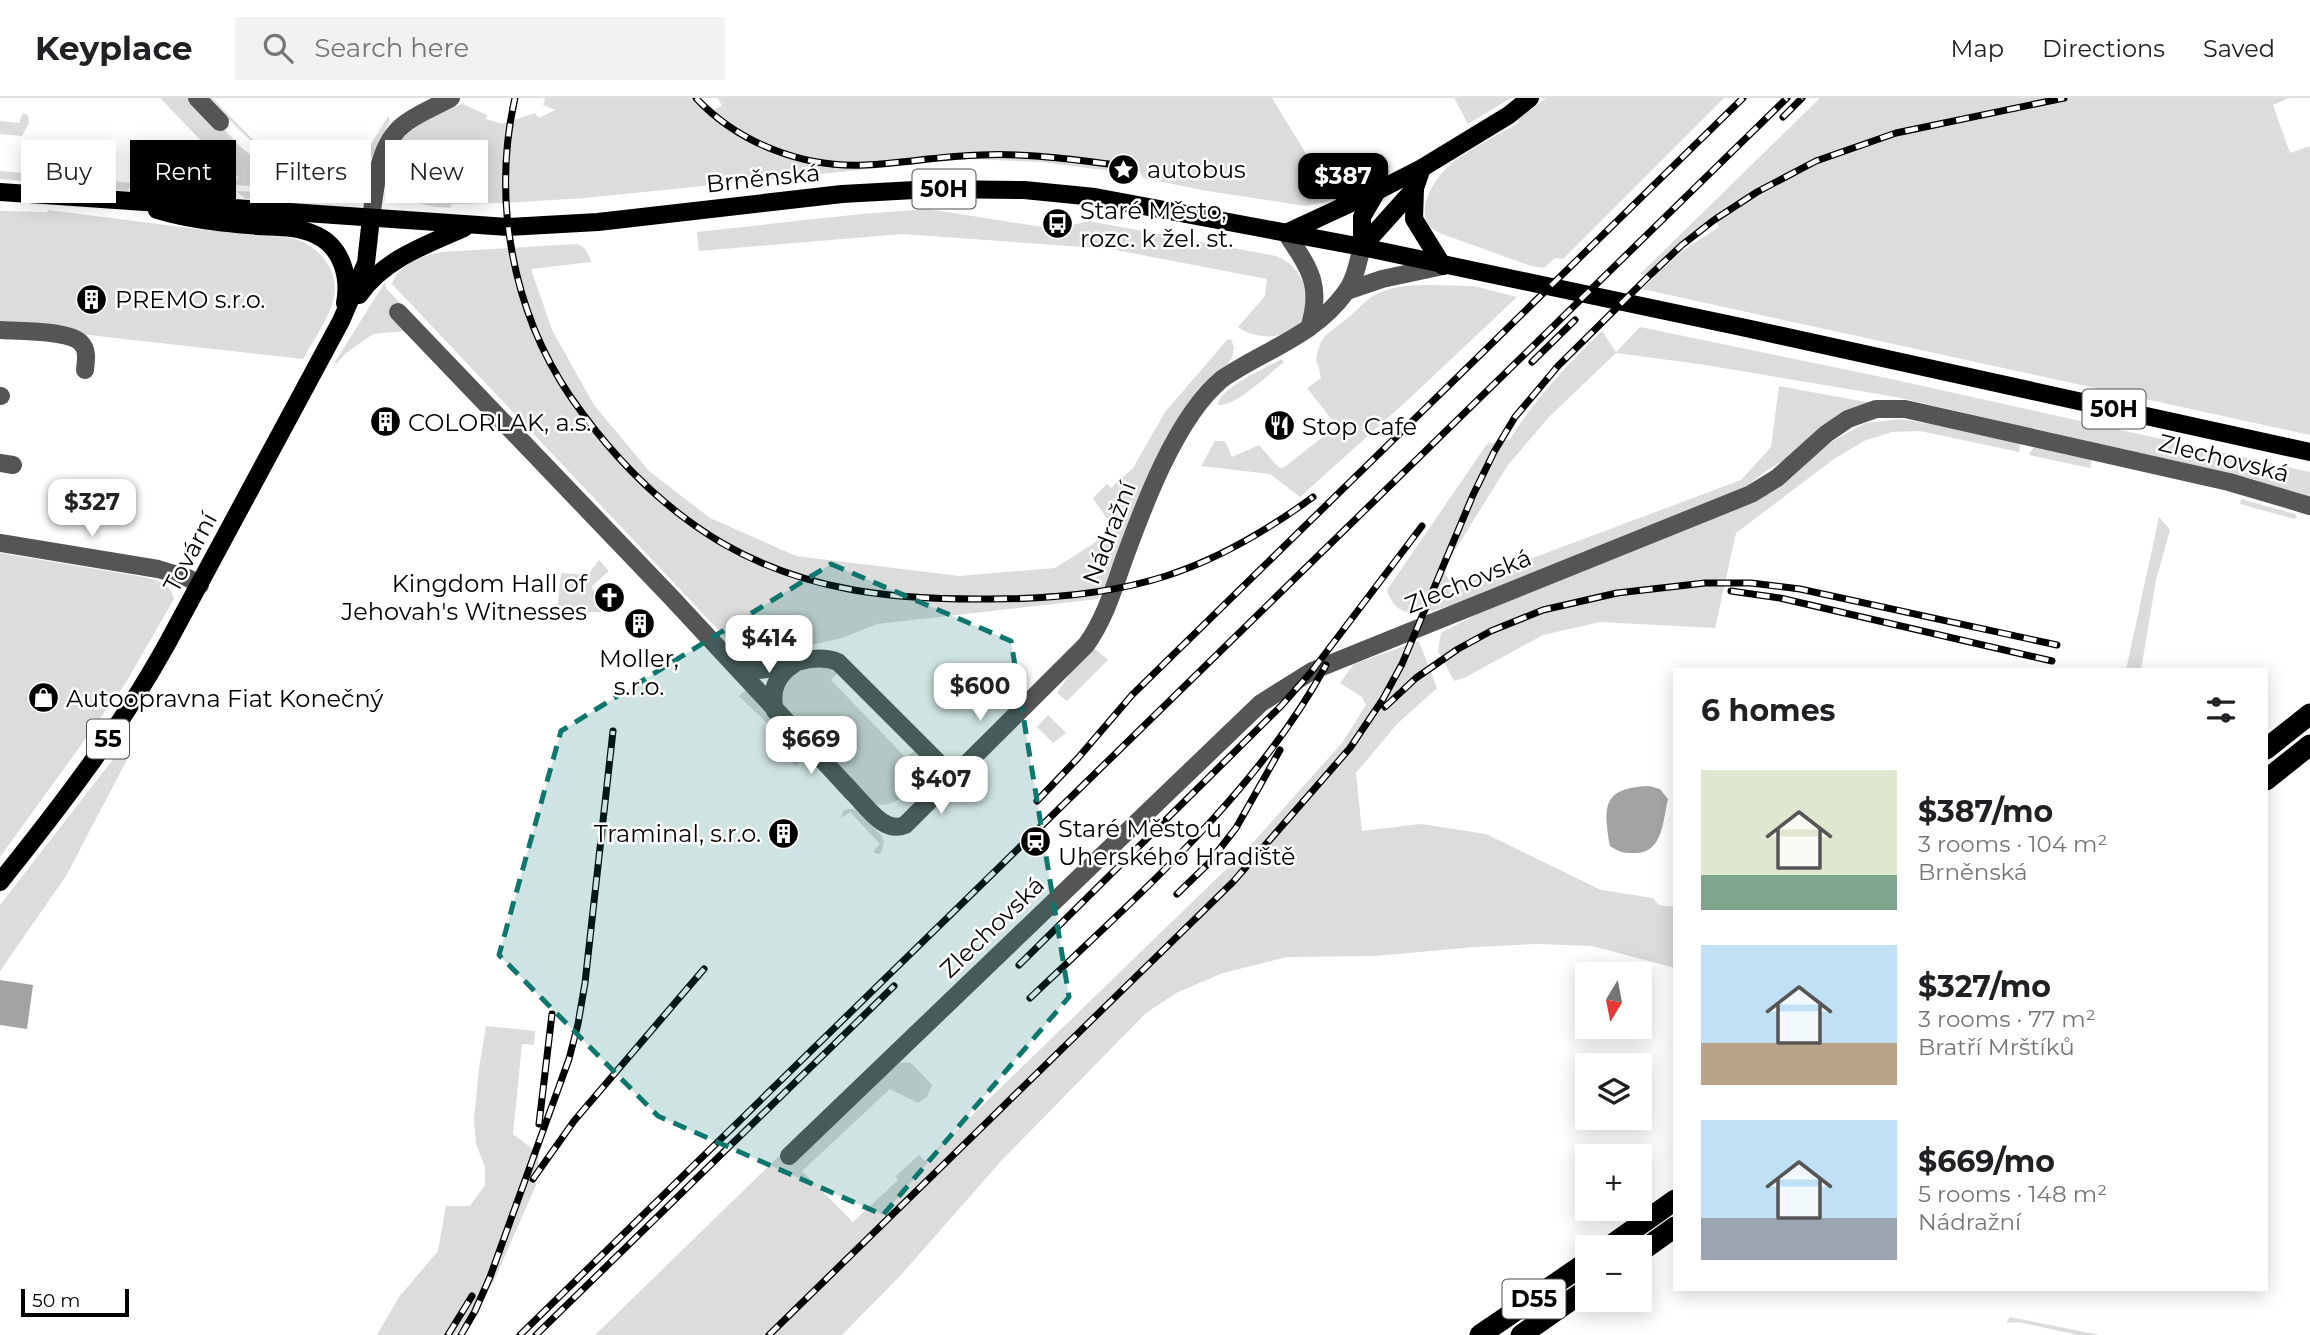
<!DOCTYPE html>
<meta charset="utf-8">
<style>
body{margin:0;font-family:Montserrat,sans-serif;background:#f2f2f2;color:#202124;height:100vh;display:flex;flex-direction:column;font-size:26px;white-space:nowrap}
*{box-sizing:border-box;margin:0}
p{font-size:23px;color:#757577}
.icon{flex:none;width:38px;height:38px;fill:none;stroke:currentColor;stroke-width:2;stroke-linecap:round;stroke-linejoin:round}
.map{position:relative;flex:1;overflow:hidden}
.panel{position:absolute;left:1673px;top:570px;width:595px;height:623px;display:flex;flex-direction:column;background:#fff;border-radius:0px;box-shadow:0 4px 18px #0003}
.panel>*{flex:none}
.hud{position:absolute;left:21px;top:42px;width:665px;height:63px;display:flex;gap:14px}
.needle{width:46px;rotate:190deg}
.fabs{position:absolute;left:1575px;top:864px;display:grid;gap:14px}
.fabs a{display:grid;place-items:center;width:77px;height:77px;border-radius:0px;background:#fff;box-shadow:0 4px 18px #0003;font-size:35px}
.scale{position:absolute;left:21px;bottom:18px;width:108px;box-sizing:border-box;padding-left:7px;border:4px solid #000;border-top:0;font-size:19px;line-height:24px;white-space:nowrap;color:#000;-webkit-text-stroke:5px #fff;paint-order:stroke}
.price{position:absolute;translate:-50% -60px;padding:0 16px;border-radius:14px;background:#fff;color:#222;font-size:23px;line-height:46px;filter:drop-shadow(0 2px 4px #0008)}
.price::after{content:'';position:absolute;left:50%;top:42px;width:21px;height:16px;margin-left:-10px;background:inherit;clip-path:polygon(0 0,100% 0,50% 100%)}
.price.active{background:#000;color:#fff}
ul{padding:0;list-style:none}
li{display:flex;align-items:center;gap:21px;height:175px;padding:0 28px}
li span{display:grid;place-items:center;flex:none;width:196px;height:140px;border-radius:0px;color:#555}
li>.icon{margin-inline-start:auto}
span .icon{width:84px;height:84px;fill:#fffc;stroke-width:1}
li b{font-size:30px}
h2{display:flex;justify-content:space-between;align-items:center;height:84px;padding:0 28px;font-size:30px}
.pill{padding:0 24px;border-radius:0px;background:#fff;box-shadow:0 4px 18px #0003;font-size:24px;line-height:63px}
.pill.active{background:#000;color:#fff}
header{display:flex;align-items:center;gap:42px;box-sizing:border-box;height:98px;padding:0 35px;background:#fff;border-bottom:2px solid #e0e0e0}
header strong{font-size:33px}
nav{display:flex;gap:38px;margin-inline-start:auto;font-size:24px}
.search{width:490px;height:63px;background:#f2f2f2;display:flex;align-items:center;gap:18px;box-sizing:border-box;padding:0 24px;border-radius:0px;color:#757577;font-size:26px}
.map>svg:first-child{display:block}
</style>
<header>
<strong>Keyplace</strong>
<div class="search"><svg class="icon" aria-label="search" viewBox="0 0 24 24"><circle cx="10" cy="10" r="6"/><path d="M15 15l6 6"/></svg>Search here</div>
<nav><a>Map</a><a>Directions</a><a>Saved</a></nav>
</header>
<div class="map">
<svg width="2310" height="1237" viewBox="0 0 2310 1237">
<rect width="100%" height="100%" fill="#fff"/>
<g fill="#dcdcdc" fill-rule="evenodd">
<polygon points="160,0 194,0 240,48 288,90 234,87 239,77 236,79"/>
<polygon points="207,0 212,0 295,84 333,84 356,71 388,18 390,23 362,78 337,94 300,91"/>
<path d="M545,0H690L707,14L722,8L718,0H1272L1333,100L1326,104L1306,108L1207,93L1143,80L1133,61L1110,73L1041,64L966,61L585,100L506,105L452,106L450,110C426,108 405,106 395,81H391C385,50 407,32 433,19C442,14 452,8 463,6L487,17L486,21L502,26L535,15L539,20L555,12L543,7Z"/>
<polygon points="1454,0 1511,0 1468,26"/>
<path d="M1546,0H1724L1563,161L1555,160L1544,170L1531,168L1442,136C1436,133 1429,130 1426,122C1419,102 1441,72 1457,61C1476,48 1498,37 1518,25V21Z"/>
<path d="M1820,0H2289L2273,7L2290,55L2310,48V337L1642,191L1654,179L1640,176ZM1713,117L1719,129L1682,153L1666,168Z"/>
<polygon points="23,15 28,17 29,25 22,38 0,36 0,23 19,25"/>
<polygon points="0,73 132,85 127,93 0,81"/>
<polygon points="238,93 330,99 332,102 320,104 246,101 237,94"/>
<path d="M928,111L1055,131L1089,123L1276,158C1289,163 1295,170 1302,182L1307,181C1306,190 1308,200 1306,209C1301,242 1260,245 1238,229L1265,198L1267,181L1110,151L902,136L699,153L697,134L861,116Z"/>
<path d="M48,112L205,132L292,140C321,148 343,176 332,207C325,226 313,243 303,261L0,227V113L47,114Z"/>
<path d="M577,146C587,150 588,155 591,164L531,171L552,232L594,307L649,373L710,420L796,458L959,478L1055,470L1099,442L1109,424L1093,400L1107,386L1111,390L1133,370L1165,314L1227,242L1231,241L1234,249L1232,260L1226,268L1203,288L1177,325L1105,489L1098,501L877,526L842,540L750,561L742,557L392,186C397,167 423,158 440,154Z"/>
<polygon points="385,184 386,190 402,207 405,233 373,236 346,255 336,266 335,264"/>
<path d="M1474,188L1517,199L1410,300L1300,399L1270,376L1201,368L1215,343H1225L1232,359L1259,347L1278,369L1283,370L1337,328L1307,290L1321,280L1318,266L1316,265C1319,238 1325,238 1344,223C1354,216 1362,205 1373,198C1399,182 1443,188 1474,188Z"/>
<path d="M1640,229L1891,281L2310,374V400L2249,380L1896,299L1699,266L1616,255L1549,319L1508,367L1442,473L1455,489L1741,382L1771,349L1779,288L1877,306L1766,373L1742,392L1460,505C1432,512 1398,529 1387,492L1487,346L1510,341C1536,300 1567,267 1602,233L1616,254Z"/>
<path d="M1282,261L1284,264C1270,275 1234,310 1218,307C1218,291 1267,269 1282,261Z"/>
<polygon points="1901,321 1975,334 2020,345 2019,354 1920,333 1892,334 1864,343 1834,361 1736,435 1715,530 1600,524 1543,537 1464,580 1454,583 1438,553 1441,535 1506,501 1790,378 1831,344 1866,325"/>
<polygon points="2034,348 2092,361 2090,370 2029,357"/>
<polygon points="2241,401 2295,416 2297,419 2294,421 2240,406"/>
<polygon points="2159,419 2170,432 2156,482 2141,572 2126,572"/>
<path d="M0,455L144,479C159,483 170,485 174,501L125,586L0,759Z"/>
<polygon points="599,462 609,473 591,489 602,501 601,514 560,515 557,513 561,475 588,477"/>
<polygon points="1419,543 1437,590 1397,626 1356,675 1362,733 1421,726 1486,736 1601,792 1653,800 1659,807 1675,809 1675,870 1592,848 1536,846 1475,849 1375,858 1287,859 1223,875 1178,894 1146,915 1002,1062 900,1178 842,1237 595,1237 783,1054 897,964 911,965 932,987 927,999 918,1005 890,991 802,1073 853,1124 898,1082 896,1078 919,1057 925,1063 1249,749 1342,645 1366,607 1362,599 1340,585 1354,566"/>
<polygon points="1093,549 1108,562 1067,603 1057,595 1071,574"/>
<path d="M825,568L838,574L831,582L906,660L915,652L920,658L908,671L920,683C906,696 895,710 874,706L788,622L779,601L781,589L798,571Z"/>
<polygon points="747,591 806,655 796,669 769,641 776,634 739,598"/>
<polygon points="1048,617 1066,635 1053,645 1037,629"/>
<polygon points="121,651 130,656 66,778 0,873 0,807"/>
<polygon points="847,711 854,711 881,737 884,744 881,755 878,756 873,754 880,746 850,714 841,720 843,713"/>
<polygon points="486,928 535,933 534,947 522,946 513,1036 539,1056 536,1087 494,1183 455,1237 377,1237 399,1199 438,1153 446,1108 470,1108 485,1087 485,1069 476,1046 474,1022 479,970"/>
<polygon points="2010,1219 2100,1237 2078,1237 2018,1224 2006,1225"/>
</g>
<g fill="#a3a3a3">
<path d="M1649,688L1660,691L1668,701C1663,721 1663,754 1637,755C1625,755 1620,755 1610,748C1603,707 1603,690 1649,688Z"/>
<polygon points="0,882 33,887 27,931 0,927"/>
</g>
<g fill="none" stroke-linecap="round" stroke-linejoin="round">
<g stroke="#555" stroke-width="18">
<polyline points="197,0 220,24"/>
<path d="M371,120C376,88 377,44 407,24C421,14 437,8 451,0"/>
<path d="M1286,135C1309,170 1323,187 1309,230"/>
<polyline points="1347,193 1382,181 1443,168"/>
<path d="M398,214L671,499L854,696C867,709 884,736 905,727L1086,547C1104,522 1113,493 1123,464C1143,409 1176,319 1222,281C1263,253 1315,237 1345,195C1355,182 1358,164 1362,149"/>
<path d="M0,232C18,233 70,232 81,245C88,252 86,262 85,272"/>
<polyline points="0,298 1,298"/>
<polyline points="0,365 13,367"/>
<polyline points="0,445 158,471 188,480 200,487"/>
<path d="M735,567C769,584 804,550 838,564L942,668L953,671H960"/>
<path d="M775,613C770,593 776,577 794,566"/>
<polyline points="789,1058 1261,605 1312,573 1751,396 1777,380 1826,336 1848,321 1876,311 1905,311 2229,384 2310,408"/>
</g>
<g stroke="#000" stroke-width="18">
<polyline points="1415,90 1414,121 1443,168"/>
<polyline points="0,94 508,129 598,124 842,96 933,91 1024,92 1095,99 1362,149 1746,230 2310,354"/>
<path d="M157,112C190,122 223,125 258,128C276,129 298,128 316,137C342,149 350,179 345,205"/>
<polyline points="1286,135 1377,93 1422,70 1509,17 1530,0"/>
<polyline points="1362,149 1415,90 1422,70"/>
<polyline points="1362,149 1362,119 1377,93"/>
<path d="M359,197C384,161 426,147 464,130"/>
<path d="M0,784C61,708 120,631 167,546L341,223L366,165L371,120"/>
</g>
<g stroke="#000" stroke-width="21">
<polyline points="2266,651 2310,616"/>
<polyline points="2266,682 2310,647"/>
<polyline points="1607,1150 1675,1102"/>
<polyline points="1640,1154 1675,1129"/>
<polyline points="1480,1237 1587,1164"/>
<polyline points="1521,1237 1587,1191"/>
</g>
<defs>
<g id="rail">
<path d="M515,0C492,101 512,212 570,298C610,356 661,409 722,445C807,494 895,502 990,501C1048,501 1110,496 1166,478C1219,461 1268,432 1313,399"/>
<path d="M696,0C738,45 803,70 865,67C904,65 942,58 981,57C1024,55 1067,61 1109,66"/>
<polyline points="1783,19 1802,0"/>
<polyline points="1532,264 1575,222"/>
<polyline points="1731,493 1780,500 2052,563"/>
<polyline points="1385,609 1416,580 1458,551 1491,533 1543,512 1617,495 1705,485 1751,485 1800,491 2057,547"/>
<polyline points="1037,703 1078,660 1132,597 1743,0"/>
<polyline points="1177,796 1208,766 1236,730 1280,652"/>
<polyline points="1019,867 1282,607 1312,573 1422,428"/>
<path d="M1030,900C1134,801 1258,694 1326,567"/>
<polyline points="539,1026 552,916"/>
<polyline points="533,1081 574,1023 704,871"/>
<polyline points="448,1237 472,1198"/>
<polyline points="461,1237 475,1213 490,1179 569,961 578,926 585,885 613,633"/>
<polyline points="520,1237 1787,0"/>
<polyline points="536,1237 894,888"/>
<polyline points="769,1237 1233,784 1350,650 1383,601 1402,566 1473,397 1494,354 1515,319 1558,268 1649,178 1682,147 1714,122 1757,94 1816,63 1896,35 2064,0"/>
</g>
</defs>
<use href="#rail" stroke="#000" stroke-width="7"/>
<use href="#rail" stroke="#fff" stroke-width="4.5" stroke-dasharray="13" stroke-linecap="butt"/>
</g>
<path fill="#0f766e" fill-opacity="0.2" stroke="#0f766e" stroke-width="5" stroke-dasharray="14 9" stroke-linejoin="round" d="M831,466L1011,543L1069,899L883,1117L658,1018L499,857L561,633Z"/>
<defs>
<symbol id="sight-disc" viewBox="-11 -11 22 22"><circle r="9.5" fill="#000" stroke="#fff"/><path d="M0-6L1.8-2.2L6-1.7L2.9 1.2L3.7 5.4L0 3.3L-3.7 5.4L-2.9 1.2L-6-1.7L-1.8-2.2Z" fill="#fff"/></symbol>
<symbol id="bus-disc" viewBox="-11 -11 22 22"><circle r="9.5" fill="#000" stroke="#fff"/><path d="M-5-6H5V4H4V6H2V4H-2V6H-4V4H-5ZM-3.5-4V0h7V-4ZM-3.5 1.2v1.5H-2V1.2ZM2 1.2v1.5H3.5V1.2Z" fill="#fff"/></symbol>
<symbol id="building-disc" viewBox="-11 -11 22 22"><circle r="9.5" fill="#000" stroke="#fff"/><path d="M-4-6H4V6H1V3H-1V6H-4ZM-2.5-4.3h1.7v1.8h-1.7ZM.8-4.3h1.7v1.8H.8ZM-2.5-1h1.7V.8h-1.7ZM.8-1h1.7V.8H.8Z" fill="#fff"/></symbol>
<symbol id="restaurant-disc" viewBox="-11 -11 22 22"><circle r="9.5" fill="#000" stroke="#fff"/><path d="M-5-6h1v4h1v-4h1v4h1v-4h1v5L-1.5 .5V6h-2V.5L-5-1ZM5-6V6H3V1.5H1.5Q1.5-4 5-6Z" fill="#fff"/></symbol>
<symbol id="church-disc" viewBox="-11 -11 22 22"><circle r="9.5" fill="#000" stroke="#fff"/><path d="M-1.2-6h2.4v3.5h3.3v2.4h-3.3V6h-2.4V-.1h-3.3v-2.4h3.3Z" fill="#fff"/></symbol>
<symbol id="shop-disc" viewBox="-11 -11 22 22"><circle r="9.5" fill="#000" stroke="#fff"/><path d="M-5-2.5h2.3a2.7 3.5 0 0 1 5.4 0H5L5.5 6h-11ZM-1.5-2.5h3a1.5 2.3 0 0 0-3 0Z" fill="#fff"/></symbol>
<symbol id="station-disc" viewBox="-11 -11 22 22"><circle r="9.5" fill="#000" stroke="#fff"/><path d="M-3-6H3Q5-6 5-4V2Q5 4 3 4L4.5 6H3L1.5 4h-3L-3 6H-4.5L-3 4Q-5 4-5 2V-4Q-5-6-3-6ZM-3.5-4v3h7v-3ZM-3.5 1v1.5H-2V1ZM2 1v1.5H3.5V1Z" fill="#fff"/></symbol>
</defs>
<g fill-rule="evenodd">
<use href="#sight-disc" x="1106" y="54" width="35" height="35"/>
<use href="#bus-disc" x="1040" y="108" width="35" height="35"/>
<use href="#building-disc" x="74" y="184" width="35" height="35"/>
<use href="#building-disc" x="368" y="306" width="35" height="35"/>
<use href="#restaurant-disc" x="1262" y="310" width="35" height="35"/>
<use href="#church-disc" x="592" y="482" width="35" height="35"/>
<use href="#building-disc" x="622" y="508" width="35" height="35"/>
<use href="#shop-disc" x="26" y="582" width="35" height="35"/>
<use href="#building-disc" x="766" y="718" width="35" height="35"/>
<use href="#station-disc" x="1018" y="726" width="35" height="35"/>
</g>
<g text-anchor="middle" dominant-baseline="central" stroke-width="5" stroke-linejoin="round" paint-order="stroke">
<g fill="#fff" stroke="#4c4c4c" stroke-width="2">
<rect x="912.5" y="71.5" width="63" height="39" rx="5"/>
<rect x="2082.5" y="291.5" width="63" height="39" rx="5"/>
<rect x="87" y="621.5" width="42" height="39" rx="5"/>
<rect x="1502.5" y="1181.5" width="63" height="39" rx="5"/>
</g>
<g font-size="23" font-weight="bold" fill="#000">
<text x="944" y="91">50H</text>
<text x="2114" y="311">50H</text>
<text x="108" y="641">55</text>
<text x="1534" y="1201">D55</text>
</g>
<g font-size="24" fill="#000" stroke="#fff" text-anchor="start">
<text x="1147" y="71">autobus</text>
<text x="1080" y="112">Staré Město,<tspan x="1080" dy="28">rozc. k žel. st.</tspan></text>
<text x="115" y="201">PREMO s.r.o.</text>
<text x="408" y="324">COLORLAK, a.s.</text>
<text x="1302" y="328">Stop Cafe</text>
<text x="587" y="485" text-anchor="end">Kingdom Hall of<tspan x="587" dy="28">Jehovah's Witnesses</tspan></text>
<text x="639" y="560" text-anchor="middle">Moller,<tspan x="639" dy="28">s.r.o.</tspan></text>
<text x="66" y="600">Autoopravna Fiat Konečný</text>
<text x="1058" y="730">Staré Město u<tspan x="1058" dy="28">Uherského Hradiště</tspan></text>
<text x="761" y="735" text-anchor="end">Traminal, s.r.o.</text>
</g>
<g font-size="24" fill="#000" stroke="#fff">
<text transform="translate(763 80) rotate(-6)">Brněnská</text>
<text transform="translate(2224 360) rotate(14)">Zlechovská</text>
<text transform="translate(1109 435) rotate(-69)">Nádražní</text>
<text transform="translate(190 454) rotate(-62)">Tovární</text>
<text transform="translate(1468 483) rotate(-22)">Zlechovská</text>
<text transform="translate(992 829) rotate(-44)">Zlechovská</text>
</g>
</g>
</svg>
<div class="fabs">
<a><svg class="needle" viewBox="-14 -14 28 28"><path d="M0-13l5 13h-10z" fill="#e53935"/><path d="M0 13l5-13h-10z" fill="#757577"/></svg></a>
<a><svg class="icon" aria-label="layers" viewBox="0 0 24 24"><path d="M12 4l9 5-9 5-9-5zM3 14l9 5 9-5"/></svg></a>
<a>+</a>
<a>−</a>
</div>
<div class="scale">50 m</div>
<b class="price active" style="left:1343px;top:115px">$387</b>
<b class="price" style="left:92px;top:441px">$327</b>
<b class="price" style="left:769px;top:577px">$414</b>
<b class="price" style="left:980px;top:625px">$600</b>
<b class="price" style="left:811px;top:678px">$669</b>
<b class="price" style="left:941px;top:718px">$407</b>
<div class="hud">
<a class="pill">Buy</a>
<a class="pill active">Rent</a>
<a class="pill">Filters</a>
<a class="pill">New</a>
</div>
<section class="panel">
<h2>6 homes<svg class="icon" aria-label="filters" viewBox="0 0 24 24"><path d="M4 7h16M4 17h16"/><circle cx="9" cy="7" r="2"/><circle cx="15" cy="17" r="2"/></svg></h2>
<ul>
<li><span style="background:linear-gradient(#dfe7d0 75%,#7fa58c 0)"><svg class="icon" aria-label="home" viewBox="0 0 24 24"><path d="M3 11l9-7 9 7M6 9v11h12V9"/></svg></span><div><b>$387/mo</b><p>3 rooms · 104 m²</p><p>Brněnská</p></div></li>
<li><span style="background:linear-gradient(#bfe0f5 70%,#b9a48a 0)"><svg class="icon" aria-label="home" viewBox="0 0 24 24"><path d="M3 11l9-7 9 7M6 9v11h12V9"/></svg></span><div><b>$327/mo</b><p>3 rooms · 77 m²</p><p>Bratří Mrštíků</p></div></li>
<li><span style="background:linear-gradient(#bfe0f5 70%,#9aa5b1 0)"><svg class="icon" aria-label="home" viewBox="0 0 24 24"><path d="M3 11l9-7 9 7M6 9v11h12V9"/></svg></span><div><b>$669/mo</b><p>5 rooms · 148 m²</p><p>Nádražní</p></div></li>
</ul>
</section>
</div>
